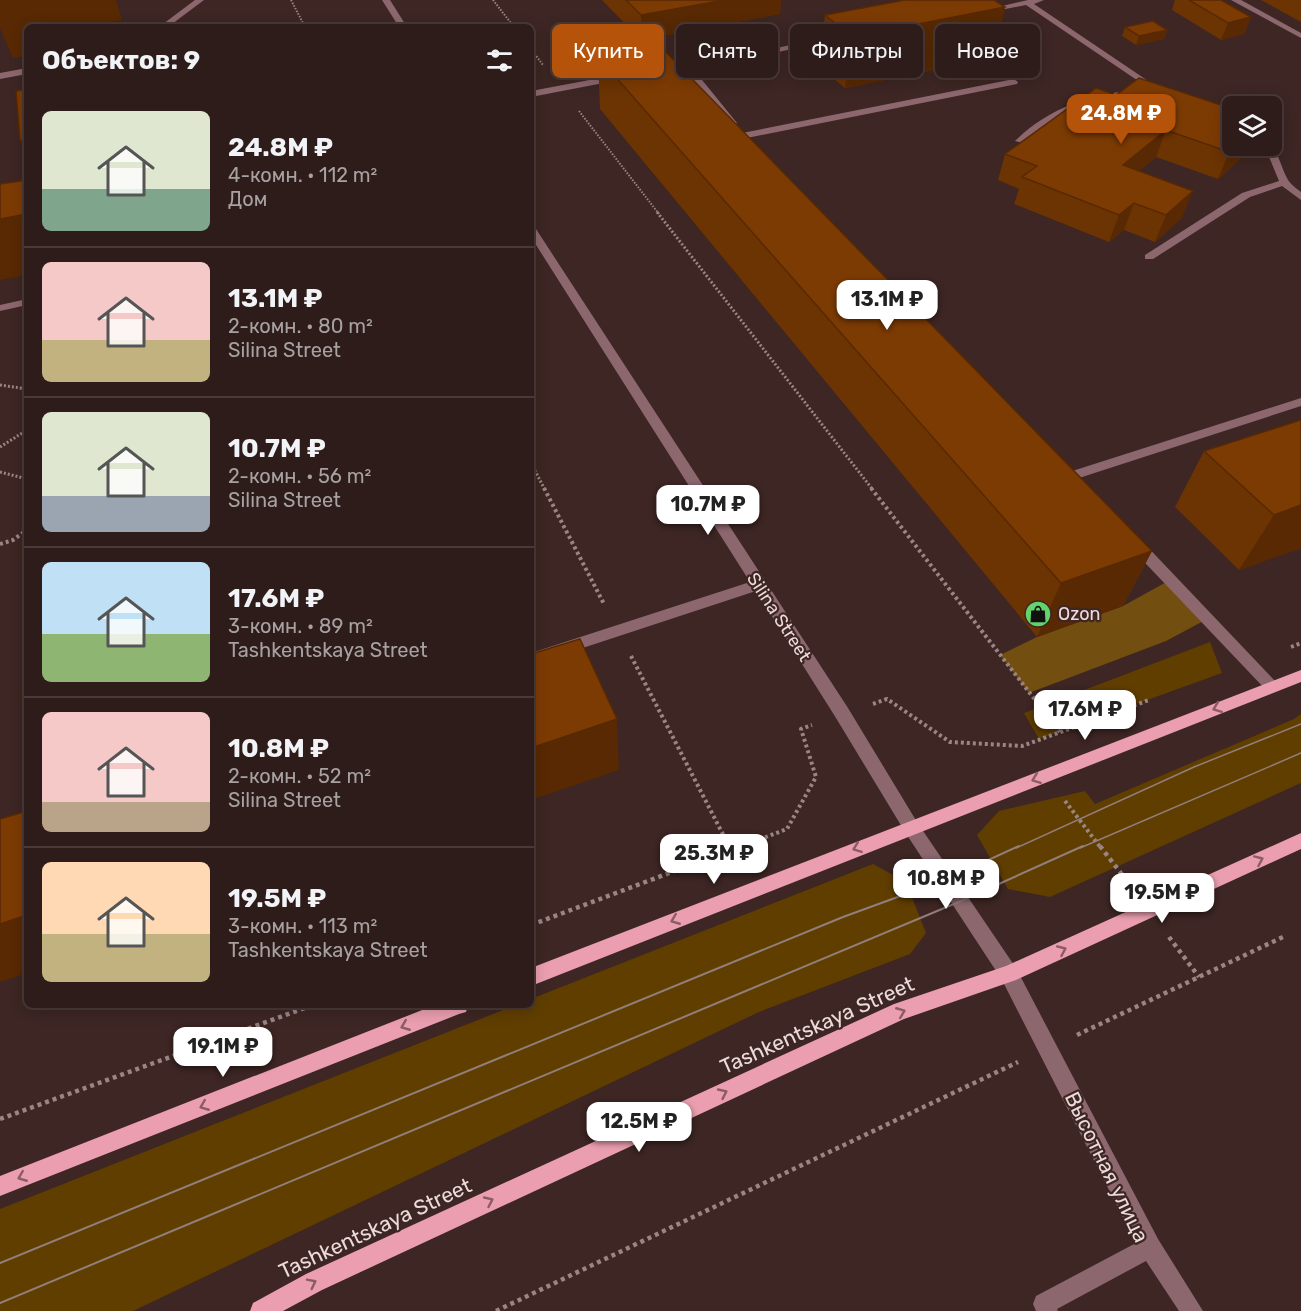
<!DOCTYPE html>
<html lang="ru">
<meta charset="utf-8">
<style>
body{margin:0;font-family:Rubik,sans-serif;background:#362523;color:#f1f3f6;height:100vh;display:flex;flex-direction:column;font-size:22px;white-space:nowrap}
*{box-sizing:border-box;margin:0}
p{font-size:20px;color:#a7a1a2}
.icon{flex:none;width:33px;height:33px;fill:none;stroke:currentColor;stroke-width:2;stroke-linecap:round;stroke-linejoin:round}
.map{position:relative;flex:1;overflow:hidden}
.sheet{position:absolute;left:24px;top:24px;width:510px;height:984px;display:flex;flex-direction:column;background:#2e1c1a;border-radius:9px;box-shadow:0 3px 15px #0003,0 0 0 2px #493a39}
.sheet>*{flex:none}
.hud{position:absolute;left:552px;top:24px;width:570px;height:54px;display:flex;gap:12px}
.buttons{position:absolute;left:1222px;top:96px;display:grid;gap:12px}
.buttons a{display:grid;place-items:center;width:60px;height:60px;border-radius:9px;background:#2e1c1a;box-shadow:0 3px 15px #0003,0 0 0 2px #493a39;font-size:30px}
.price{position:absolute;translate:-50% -51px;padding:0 14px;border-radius:12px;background:#fff;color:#222;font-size:20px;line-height:39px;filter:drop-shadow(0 2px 3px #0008)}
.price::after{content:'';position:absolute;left:50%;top:36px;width:18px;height:14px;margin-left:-9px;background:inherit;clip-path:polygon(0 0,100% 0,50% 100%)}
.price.current{background:#b45309;color:#fff}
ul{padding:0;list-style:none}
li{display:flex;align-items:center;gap:18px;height:150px;padding:0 18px}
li+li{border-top:2px solid #493a39}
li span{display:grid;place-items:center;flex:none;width:168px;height:120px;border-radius:9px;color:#555}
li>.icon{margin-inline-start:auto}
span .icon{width:72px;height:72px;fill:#fffc;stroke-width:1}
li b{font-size:26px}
h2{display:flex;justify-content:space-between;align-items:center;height:72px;padding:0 18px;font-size:26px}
.tag{padding:0 21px;border-radius:9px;background:#2e1c1a;box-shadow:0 3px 15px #0003,0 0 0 2px #493a39;font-size:21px;line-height:54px}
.tag.current{background:#b45309;color:#fff}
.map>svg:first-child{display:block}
</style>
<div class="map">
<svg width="1301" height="1311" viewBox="0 0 1301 1311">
<rect width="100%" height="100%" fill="#3d2623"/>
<g fill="#603e00">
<polygon points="1210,642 1222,673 1039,739 1024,713"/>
<polygon points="1301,714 1301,783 1050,897 1008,889 977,835 999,811 1085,791 1095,804 1294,719"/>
<polygon points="873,864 906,882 926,933 910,954 759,1012 133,1311 0,1311 0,1209 516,1005 531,1005 531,999"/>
</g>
<polygon fill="#724e11" points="1170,580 1211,617 1166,641 1029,693 1000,655 1037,637 1123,606"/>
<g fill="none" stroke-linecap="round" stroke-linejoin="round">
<g stroke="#998583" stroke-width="2" stroke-dasharray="1.5 1.5" stroke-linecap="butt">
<polyline points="291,0 305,27"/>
<polyline points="493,0 514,27"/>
<polyline points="531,49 543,65"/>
<polyline points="579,111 659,214"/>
</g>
<g stroke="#998583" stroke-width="3" stroke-dasharray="2 2" stroke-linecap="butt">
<polyline points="657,212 873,490"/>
<polyline points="0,385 27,389"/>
<polyline points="0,447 27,430"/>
<polyline points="531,463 545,490"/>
<polyline points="0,472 27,479"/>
</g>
<g stroke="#998583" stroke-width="4" stroke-dasharray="3 3" stroke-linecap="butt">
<polyline points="544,488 604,604"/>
<polyline points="871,488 1060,732"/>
<polyline points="0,544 13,540 27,530"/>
<polyline points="1291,647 1301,643"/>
<polyline points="631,656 730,848"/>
<polyline points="873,704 887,699 950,742 1022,746 1149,700"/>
<polyline points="1065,801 1101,848"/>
<polyline points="737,848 787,829 816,777 801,729 812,725"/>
</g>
<g stroke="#998583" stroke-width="4.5" stroke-dasharray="4 4" stroke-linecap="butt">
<polyline points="730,846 731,849"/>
<polyline points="1100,846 1130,885"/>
<polyline points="531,925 741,846"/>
<polyline points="1169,937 1199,977"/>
<polyline points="1077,1035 1285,936"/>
<polyline points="0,1119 313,1005"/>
<polyline points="496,1311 1018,1062"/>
</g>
<g fill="#8c676e" fill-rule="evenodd">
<polygon points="195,0 204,0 168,27 159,27"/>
<polygon points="382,0 390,0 407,27 399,27"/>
<polygon points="1028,0 1044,0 1034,4 1163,91 1156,93 1026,5 985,13 981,11"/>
<polygon points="1231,0 1241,0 1301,33 1301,38"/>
<polygon points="840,34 844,36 843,38 694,70 737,123 732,126 729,125 687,72 678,70"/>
<polygon points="27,68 27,74 0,79 0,73"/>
<polygon points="616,75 620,78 619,80 531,97 531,91"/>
<polygon points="1014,79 1018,82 1017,84 742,139 737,136 742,133"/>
<path d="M1136,90L1140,93L1139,95L1109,98L1071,109L1023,143L1015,141C1048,108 1091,94 1136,90Z"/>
<path d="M1259,146C1279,144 1279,164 1287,178C1290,184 1296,188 1301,192V200L1282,186L1250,197L1153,259H1145V255L1242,193L1279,181L1267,152Z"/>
<polygon points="531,226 536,229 848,708 917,822 1016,968 1158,1239 1203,1311 1179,1311 1146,1261 1057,1309 1058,1311 1036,1311 1033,1304 1036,1296 1136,1243 1002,980 905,832 836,718 756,591 531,665 531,653 750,582 531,237"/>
<polygon points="27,299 27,305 0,311 0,305"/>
<polygon points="1301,398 1301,406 1076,479 1071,480 1064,476 1066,473"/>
<polygon points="1135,538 1140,539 1277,683 1280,687 1277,691 1272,693 1267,691 1130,547 1128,543"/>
</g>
<g fill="#ea9eaf" fill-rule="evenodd">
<polygon points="1301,670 1301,682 531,986 531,968"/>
<polygon points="1301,833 1301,849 1016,980 904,1019 322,1290 283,1311 250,1311 253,1303 306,1274 894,1004 1006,966"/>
<polygon points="435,1005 468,1005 466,1012 459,1014 0,1196 0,1176"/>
</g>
<g stroke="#927e7b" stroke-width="1.5">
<polyline points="1016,848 1194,767 1301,724"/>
<polyline points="1080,848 1301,753"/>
</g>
<g stroke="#927e7b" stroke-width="2">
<polyline points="0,1263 843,917 947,879 1019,846"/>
<polyline points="0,1303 961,901 1083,846"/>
</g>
</g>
<g fill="#6c3303">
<polygon points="602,0 781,0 780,14 641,40"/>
<polygon points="1175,0 1221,0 1251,17 1244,34 1221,40 1172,10"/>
<polygon points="1261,0 1301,0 1301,22"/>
<polygon points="1005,7 993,58 845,88 819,66 825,15"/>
<polygon points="1125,27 1167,30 1164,39 1136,45 1122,36"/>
<polygon points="598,57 1152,551 1123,606 1037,637 600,109"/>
<polygon points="1096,88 1254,147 1218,179 1156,157 1139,171 1182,218 1155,242 1124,230 1109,242 1014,204 1019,189 998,180 1005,154"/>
<polygon points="1301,420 1301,548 1239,570 1175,507 1204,451"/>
</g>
<g fill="#582903">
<polygon points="0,0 116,0 122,20 99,24 100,27 27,27 27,56 13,58 0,28"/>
<polygon points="725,0 781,0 780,14 641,40 641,15"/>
<polygon points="1005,7 993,58 845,88 852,37"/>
<polygon points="1251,17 1244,34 1221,40 1228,23"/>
<polygon points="1167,30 1164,39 1136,45 1139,36"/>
<polygon points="1166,130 1156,157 1113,192 1123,165"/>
<polygon points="27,140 27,155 20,141"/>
<polygon points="1237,146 1255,146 1218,179 1229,152"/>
<polygon points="1193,191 1182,218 1155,242 1166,215"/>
<polygon points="1134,203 1124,230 1109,242 1119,215"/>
<polygon points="27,214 27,275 0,280 0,219"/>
<polygon points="1301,505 1301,548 1239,570 1274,515"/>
<polygon points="1152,551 1123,606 1037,637 1061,583"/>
<polygon points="617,719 619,770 531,800 531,748"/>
<polygon points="27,915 27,973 0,982 0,924"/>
</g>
<g fill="#7d3b04" stroke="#582903" stroke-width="1.5">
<polygon points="626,0 725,0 641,15"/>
<polygon points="905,0 994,0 1005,7 852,37 825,15"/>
<polygon points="1189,0 1221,0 1251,17 1228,23"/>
<polygon points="1153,21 1167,30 1139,36 1125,27"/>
<polygon points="659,45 1152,551 1061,583 598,57"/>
<polygon points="1139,78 1233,109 1233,146 1237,146 1229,152 1166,130 1123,165 1193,191 1166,215 1134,203 1119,215 1022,177 1037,166 1005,154 1096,88 1116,95"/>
<polygon points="27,89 27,140 20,141 16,91"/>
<polygon points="27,180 27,214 0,219 0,184"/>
<polygon points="1301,420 1301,505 1274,515 1204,451"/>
<polygon points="580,639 617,719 531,748 531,654"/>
<polygon points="27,811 27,915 0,924 0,819"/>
</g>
<defs><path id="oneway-chevron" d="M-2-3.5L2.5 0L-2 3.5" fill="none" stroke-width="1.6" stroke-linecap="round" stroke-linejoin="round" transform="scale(1.5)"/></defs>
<g stroke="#8b5c62">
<use href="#oneway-chevron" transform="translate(1217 708) rotate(159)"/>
<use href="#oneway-chevron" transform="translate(1036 779) rotate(159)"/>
<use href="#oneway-chevron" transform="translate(857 848) rotate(159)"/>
<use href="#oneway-chevron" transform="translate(1259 860) rotate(-24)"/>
<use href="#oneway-chevron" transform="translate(675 920) rotate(158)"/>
<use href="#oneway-chevron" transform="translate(1062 950) rotate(-24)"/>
<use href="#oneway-chevron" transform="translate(901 1012) rotate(-22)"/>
<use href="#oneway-chevron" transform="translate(405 1026) rotate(158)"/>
<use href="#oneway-chevron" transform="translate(723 1093) rotate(-25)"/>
<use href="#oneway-chevron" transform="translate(204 1106) rotate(158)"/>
<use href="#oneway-chevron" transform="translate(22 1177) rotate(158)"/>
<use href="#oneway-chevron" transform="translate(489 1201) rotate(-25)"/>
<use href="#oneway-chevron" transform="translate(312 1283) rotate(-27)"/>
</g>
<defs>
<symbol id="shop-disc" viewBox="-11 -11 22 22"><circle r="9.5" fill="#63d469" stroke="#3d2623"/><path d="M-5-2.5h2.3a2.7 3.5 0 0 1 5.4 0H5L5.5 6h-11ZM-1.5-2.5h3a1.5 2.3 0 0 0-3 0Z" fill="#111"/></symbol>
</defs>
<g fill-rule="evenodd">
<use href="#shop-disc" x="1023" y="599" width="30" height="30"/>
</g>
<g text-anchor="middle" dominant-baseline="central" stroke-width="4.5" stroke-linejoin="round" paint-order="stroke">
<g font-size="18" fill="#ebdbd9" stroke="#3d2623" text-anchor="start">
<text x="1058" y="614">Ozon</text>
</g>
<g font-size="18" fill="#ebdbd9" stroke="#3d2623">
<text transform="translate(779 617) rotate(57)">Silina Street</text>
</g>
<g font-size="21" fill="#ebdbd9" stroke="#3d2623">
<text transform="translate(817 1025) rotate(-24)">Tashkentskaya Street</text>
<text transform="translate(1107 1167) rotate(64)">Высотная улица</text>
<text transform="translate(375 1228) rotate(-25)">Tashkentskaya Street</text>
</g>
</g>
</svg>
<div class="buttons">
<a><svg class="icon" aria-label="layers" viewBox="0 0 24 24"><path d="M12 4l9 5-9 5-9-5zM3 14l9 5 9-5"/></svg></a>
</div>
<b class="price current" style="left:1121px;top:145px">24.8M ₽</b>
<b class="price" style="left:887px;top:331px">13.1M ₽</b>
<b class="price" style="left:708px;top:536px">10.7M ₽</b>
<b class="price" style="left:1085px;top:741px">17.6M ₽</b>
<b class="price" style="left:714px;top:885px">25.3M ₽</b>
<b class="price" style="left:946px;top:910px">10.8M ₽</b>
<b class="price" style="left:1162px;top:924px">19.5M ₽</b>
<b class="price" style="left:223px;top:1078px">19.1M ₽</b>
<b class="price" style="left:639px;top:1153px">12.5M ₽</b>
<div class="hud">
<a class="tag current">Купить</a>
<a class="tag">Снять</a>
<a class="tag">Фильтры</a>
<a class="tag">Новое</a>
</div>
<section class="sheet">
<h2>Объектов: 9<svg class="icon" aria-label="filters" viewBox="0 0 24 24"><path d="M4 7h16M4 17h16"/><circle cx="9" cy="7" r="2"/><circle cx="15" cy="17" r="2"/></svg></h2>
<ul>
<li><span style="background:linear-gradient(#dfe7d0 65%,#7fa58c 0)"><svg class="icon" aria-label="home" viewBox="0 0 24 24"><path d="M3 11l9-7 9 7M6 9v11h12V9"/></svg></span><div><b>24.8M ₽</b><p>4-комн. · 112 m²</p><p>Дом</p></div></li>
<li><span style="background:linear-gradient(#f6c9c9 65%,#c2b280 0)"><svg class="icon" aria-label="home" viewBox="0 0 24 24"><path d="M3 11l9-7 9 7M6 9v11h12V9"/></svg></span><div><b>13.1M ₽</b><p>2-комн. · 80 m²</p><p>Silina Street</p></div></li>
<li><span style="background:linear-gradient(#dfe7d0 70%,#9aa5b1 0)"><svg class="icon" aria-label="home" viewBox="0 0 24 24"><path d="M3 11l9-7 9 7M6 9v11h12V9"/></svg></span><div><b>10.7M ₽</b><p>2-комн. · 56 m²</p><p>Silina Street</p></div></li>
<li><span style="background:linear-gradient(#bfe0f5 60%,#8fb573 0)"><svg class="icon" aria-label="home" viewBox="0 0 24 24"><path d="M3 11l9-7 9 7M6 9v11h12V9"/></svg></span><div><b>17.6M ₽</b><p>3-комн. · 89 m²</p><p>Tashkentskaya Street</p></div></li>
<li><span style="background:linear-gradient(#f6c9c9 75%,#b9a48a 0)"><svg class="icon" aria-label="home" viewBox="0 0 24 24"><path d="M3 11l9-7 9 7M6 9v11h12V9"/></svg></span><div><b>10.8M ₽</b><p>2-комн. · 52 m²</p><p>Silina Street</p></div></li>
<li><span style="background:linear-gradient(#ffd9b3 60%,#c2b280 0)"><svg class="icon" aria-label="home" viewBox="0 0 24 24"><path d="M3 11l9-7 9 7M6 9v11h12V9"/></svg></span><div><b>19.5M ₽</b><p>3-комн. · 113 m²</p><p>Tashkentskaya Street</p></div></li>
</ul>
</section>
</div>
